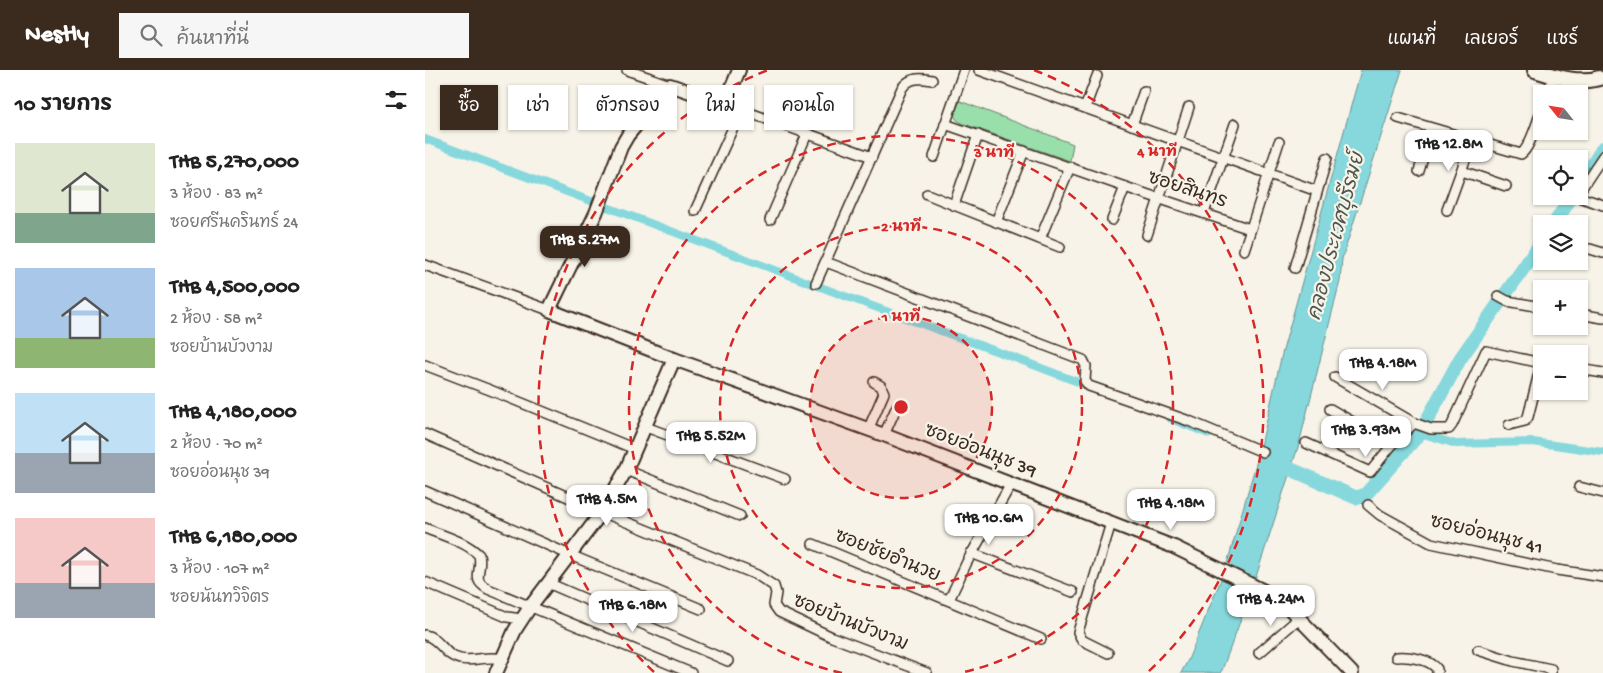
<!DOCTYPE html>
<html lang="th">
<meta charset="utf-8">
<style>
body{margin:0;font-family:"Gochi Hand","Playpen Sans Thai",sans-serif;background:#f6f6f6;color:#222;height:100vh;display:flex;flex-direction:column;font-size:19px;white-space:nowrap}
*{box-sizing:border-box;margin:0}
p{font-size:16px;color:#767676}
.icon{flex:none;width:28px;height:28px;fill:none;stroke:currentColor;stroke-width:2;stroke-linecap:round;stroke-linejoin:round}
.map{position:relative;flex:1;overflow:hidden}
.sheet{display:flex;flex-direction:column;background:#fff;width:425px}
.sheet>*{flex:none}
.top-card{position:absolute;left:15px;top:15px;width:475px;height:45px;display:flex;gap:10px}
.needle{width:32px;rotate:300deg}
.buttons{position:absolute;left:1108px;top:15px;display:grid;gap:10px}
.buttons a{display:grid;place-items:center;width:55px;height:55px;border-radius:0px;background:#fff;box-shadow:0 1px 4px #0004;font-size:25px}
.price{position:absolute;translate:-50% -42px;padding:0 11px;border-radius:10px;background:#fff;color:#222;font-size:16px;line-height:32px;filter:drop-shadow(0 1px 2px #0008)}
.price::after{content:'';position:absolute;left:50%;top:30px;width:15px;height:11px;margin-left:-8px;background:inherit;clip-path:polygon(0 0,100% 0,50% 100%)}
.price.current{background:#3b2a1e;color:#fff}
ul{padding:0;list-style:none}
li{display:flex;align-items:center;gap:15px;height:125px;padding:0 15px}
li span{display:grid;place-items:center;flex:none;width:140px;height:100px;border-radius:0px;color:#555}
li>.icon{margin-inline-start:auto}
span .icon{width:60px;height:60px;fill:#fffc;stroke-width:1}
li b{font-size:21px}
h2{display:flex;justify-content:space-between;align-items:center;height:60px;padding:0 15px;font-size:21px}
.chip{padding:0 18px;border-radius:0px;background:#fff;box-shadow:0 1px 4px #0004;font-size:18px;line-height:45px}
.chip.current{background:#3b2a1e;color:#fff}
header{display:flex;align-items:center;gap:30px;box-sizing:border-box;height:70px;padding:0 25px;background:#3b2a1e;color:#fff}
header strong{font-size:24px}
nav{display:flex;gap:28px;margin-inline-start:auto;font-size:18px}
.search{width:350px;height:45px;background:#f6f6f6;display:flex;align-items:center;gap:12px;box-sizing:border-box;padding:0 18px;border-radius:0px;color:#767676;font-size:19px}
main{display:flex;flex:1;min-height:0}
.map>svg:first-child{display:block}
</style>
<header>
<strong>Nestly</strong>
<div class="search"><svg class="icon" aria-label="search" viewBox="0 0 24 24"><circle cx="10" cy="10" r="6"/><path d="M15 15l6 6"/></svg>ค้นหาที่นี่</div>
<nav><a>แผนที่</a><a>เลเยอร์</a><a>แชร์</a></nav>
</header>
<main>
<section class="sheet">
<h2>10 รายการ<svg class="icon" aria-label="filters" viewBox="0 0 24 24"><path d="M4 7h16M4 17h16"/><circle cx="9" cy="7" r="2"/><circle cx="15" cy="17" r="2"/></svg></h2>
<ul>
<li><span style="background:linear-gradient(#dfe7d0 70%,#7fa58c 0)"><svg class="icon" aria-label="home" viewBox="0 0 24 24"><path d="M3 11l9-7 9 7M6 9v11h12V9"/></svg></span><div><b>THB 5,270,000</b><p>3 ห้อง · 83 m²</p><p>ซอยศรีนครินทร์ 24</p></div></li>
<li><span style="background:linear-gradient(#a9c7e8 70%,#8fb573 0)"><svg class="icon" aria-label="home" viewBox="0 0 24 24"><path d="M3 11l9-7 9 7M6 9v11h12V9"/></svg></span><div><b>THB 4,500,000</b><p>2 ห้อง · 58 m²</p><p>ซอยบ้านบัวงาม</p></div></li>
<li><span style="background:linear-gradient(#bfe0f5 60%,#9aa5b1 0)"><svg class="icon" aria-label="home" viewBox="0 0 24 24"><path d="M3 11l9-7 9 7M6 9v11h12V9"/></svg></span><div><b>THB 4,180,000</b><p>2 ห้อง · 70 m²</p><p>ซอยอ่อนนุช 39</p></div></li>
<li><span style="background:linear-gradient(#f6c9c9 65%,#9aa5b1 0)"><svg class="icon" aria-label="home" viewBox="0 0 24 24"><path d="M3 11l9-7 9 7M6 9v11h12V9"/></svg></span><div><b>THB 6,180,000</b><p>3 ห้อง · 107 m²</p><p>ซอยนันทวิจิตร</p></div></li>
</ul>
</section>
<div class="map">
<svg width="1178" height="603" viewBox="0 0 1178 603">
<rect width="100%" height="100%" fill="#f7f3e8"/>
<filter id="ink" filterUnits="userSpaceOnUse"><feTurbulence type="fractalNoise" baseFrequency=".02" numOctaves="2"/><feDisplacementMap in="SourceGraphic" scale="10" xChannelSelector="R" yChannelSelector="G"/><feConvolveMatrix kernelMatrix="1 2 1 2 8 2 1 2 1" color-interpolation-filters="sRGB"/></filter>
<g filter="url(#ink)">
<polygon fill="#99dfac" stroke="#6a8465" points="535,31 648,74 645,91 539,54 532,50 529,45"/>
<polygon fill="#86d8dd" stroke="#689291" points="936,0 977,0 917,189 915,211 874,374 826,522 797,600 795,603 756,603 763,590 801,497 835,380 857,284"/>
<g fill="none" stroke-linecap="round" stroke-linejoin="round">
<g stroke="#86d8dd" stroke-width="8">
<polyline points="0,69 417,225 598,291 666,317"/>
<polyline points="746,349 784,364"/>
<polyline points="995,363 1031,374 1108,372 1178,382"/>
</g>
<g stroke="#86d8dd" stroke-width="14">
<polyline points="1165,99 1178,78"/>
<polyline points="1129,154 1147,126"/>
<polyline points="853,398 854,394 932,428 941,424 995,363 1035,289 1116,173"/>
</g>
<defs>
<g id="street">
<polyline points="202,0 245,15"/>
<polyline points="554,0 892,121"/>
<polyline points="1123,24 1128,6"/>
<polyline points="300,34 447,87"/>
<polyline points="660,38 672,6"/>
<path d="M973,48L1096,84C1105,78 1112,52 1116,42"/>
<polyline points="520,54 700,117 825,159"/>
<polyline points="707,55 719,21"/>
<polyline points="1178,86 1154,122 1157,128 1178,135"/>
<polyline points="509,87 539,0"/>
<polyline points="994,101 1007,59"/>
<polyline points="1037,101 1081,116"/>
<polyline points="502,124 529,135 553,65"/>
<polyline points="529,135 635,177"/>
<polyline points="1022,140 1047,71"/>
<polyline points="270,141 316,40"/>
<polyline points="779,143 810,54"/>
<polyline points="345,150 382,64"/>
<polyline points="687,150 700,117"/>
<polyline points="571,152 599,81"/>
<polyline points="722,165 764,37"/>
<polyline points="615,169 645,97"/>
<polyline points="1165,179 1178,183"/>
<polyline points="819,180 854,72"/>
<polyline points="401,192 658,290 661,296 660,311 664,316 764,351 838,382"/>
<polyline points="0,195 124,240"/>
<polyline points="870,198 902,88"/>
<path d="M391,213L477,18C485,7 495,8 507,10"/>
<polyline points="1073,226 1082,231 1116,237"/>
<polyline points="1154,244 1178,248"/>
<polyline points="0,295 65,320 210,379"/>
<polyline points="1154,299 1178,303"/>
<polyline points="910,307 989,353 1006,359 1024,359 1027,355 1061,281 1116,293"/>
<polyline points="905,339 967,375"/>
<polyline points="1084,355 1100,351 1103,347 1116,295"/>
<polyline points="221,357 360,409"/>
<polyline points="443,360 459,323 456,316 449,312"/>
<polyline points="0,364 177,442 332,505 349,516 351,523 349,535 354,542 407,567 502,603"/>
<polyline points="459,365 472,336"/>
<polyline points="881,373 945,402 967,375 989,353"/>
<polyline points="201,400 315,446"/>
<polyline points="1154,417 1178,423"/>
<polyline points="0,421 145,485 276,539"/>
<polyline points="943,435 955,445 1006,473 1132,500 1178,507"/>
<path d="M0,458C18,466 40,471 54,485C58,502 45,509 63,519L266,603"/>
<polyline points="388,474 616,569"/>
<polyline points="546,483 648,522"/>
<polyline points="0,512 82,547 97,549"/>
<polyline points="123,513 303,591"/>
<polyline points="524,530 542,492 586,414"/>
<path d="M0,565C15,568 19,586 35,589C49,592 63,585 77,589"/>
<polyline points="1053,580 1088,591 1126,599 1126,603"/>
<polyline points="683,583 657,570 653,562 686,453"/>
<polyline points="834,583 873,549"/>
<path d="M971,587C983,586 1005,589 1012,599V603"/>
</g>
<g id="secondary">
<polyline points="314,0 300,34 245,15 203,65 196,77 171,143 124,240 249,289 459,365 749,477 849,526 864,538 927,603"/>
<polyline points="71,603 90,560 105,537 177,442 201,400 249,289"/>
</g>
<path id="primary" d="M1110,0C1132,7 1155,15 1178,7"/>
</defs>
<use href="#street" stroke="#3b2a1e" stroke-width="12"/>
<use href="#secondary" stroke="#3b2a1e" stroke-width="16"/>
<use href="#primary" stroke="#3b2a1e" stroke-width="18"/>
<use href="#street" stroke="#f7f3e8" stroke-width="9"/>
<use href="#secondary" stroke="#f7f3e8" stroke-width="12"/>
<use href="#primary" stroke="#f7f3e8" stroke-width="14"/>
<defs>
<polyline id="rail" points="1177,0 1178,0"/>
</defs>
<use href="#rail" stroke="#3b2a1e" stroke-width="4.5"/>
<use href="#rail" stroke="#f7f3e8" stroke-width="2.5" stroke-dasharray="8" stroke-linecap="butt"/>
</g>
</g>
<circle cx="476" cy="337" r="91" fill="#d62828" fill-opacity=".12"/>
<g fill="none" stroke="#d62828" stroke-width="2.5" stroke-dasharray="9 6">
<circle cx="476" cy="337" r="91"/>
<circle cx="476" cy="337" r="181"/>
<path d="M417 603A272 272 0 1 1 535 603"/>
<path d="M229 602A362 362 0 0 1 343 0M609 0A362 362 0 0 1 723 602"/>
</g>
<g text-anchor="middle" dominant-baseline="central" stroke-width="4.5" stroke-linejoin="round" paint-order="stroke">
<g font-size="19" fill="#3b2a1e" stroke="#f7f3e8">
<text transform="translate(762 121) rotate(18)">ซอยสินทร</text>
<text transform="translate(555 382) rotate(21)">ซอยอ่อนนุช 39</text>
<text transform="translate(1061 466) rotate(14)">ซอยอ่อนนุช 41</text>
<text transform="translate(462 487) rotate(22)">ซอยชัยอำนวย</text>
<text transform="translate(425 554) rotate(22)">ซอยบ้านบัวงาม</text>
</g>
<g font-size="20" font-style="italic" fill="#4e564e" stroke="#f7f3e8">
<text transform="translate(913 167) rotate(-75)">คลองประเวศบุรีรมย์</text>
</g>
</g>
<circle cx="476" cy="337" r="8" fill="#d62828" stroke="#f7f3e8" stroke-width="2.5"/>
<g font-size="15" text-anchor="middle" font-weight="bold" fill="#d62828" stroke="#f7f3e8" stroke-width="4.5" stroke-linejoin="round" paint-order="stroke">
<text x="732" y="86">4 นาที</text>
<text x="569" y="87">3 นาที</text>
<text x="476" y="161">2 นาที</text>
<text x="476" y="251">1 นาที</text>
</g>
</svg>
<div class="buttons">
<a><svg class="needle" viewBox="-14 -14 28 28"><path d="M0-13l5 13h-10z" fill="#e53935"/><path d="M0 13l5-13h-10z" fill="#767676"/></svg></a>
<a><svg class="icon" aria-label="locate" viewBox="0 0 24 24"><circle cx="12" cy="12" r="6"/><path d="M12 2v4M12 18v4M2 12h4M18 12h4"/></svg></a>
<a><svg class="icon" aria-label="layers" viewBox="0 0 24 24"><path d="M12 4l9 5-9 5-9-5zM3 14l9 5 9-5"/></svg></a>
<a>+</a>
<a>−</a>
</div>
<b class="price" style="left:1024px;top:102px">THB 12.8M</b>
<b class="price current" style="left:160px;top:198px">THB 5.27M</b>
<b class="price" style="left:958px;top:321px">THB 4.18M</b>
<b class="price" style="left:941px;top:388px">THB 3.93M</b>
<b class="price" style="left:286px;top:394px">THB 5.52M</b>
<b class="price" style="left:182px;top:457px">THB 4.5M</b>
<b class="price" style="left:746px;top:461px">THB 4.18M</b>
<b class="price" style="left:564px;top:476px">THB 10.6M</b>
<b class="price" style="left:846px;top:557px">THB 4.24M</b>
<b class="price" style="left:208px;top:563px">THB 6.18M</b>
<div class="top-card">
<a class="chip current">ซื้อ</a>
<a class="chip">เช่า</a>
<a class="chip">ตัวกรอง</a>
<a class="chip">ใหม่</a>
<a class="chip">คอนโด</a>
</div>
</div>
</main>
